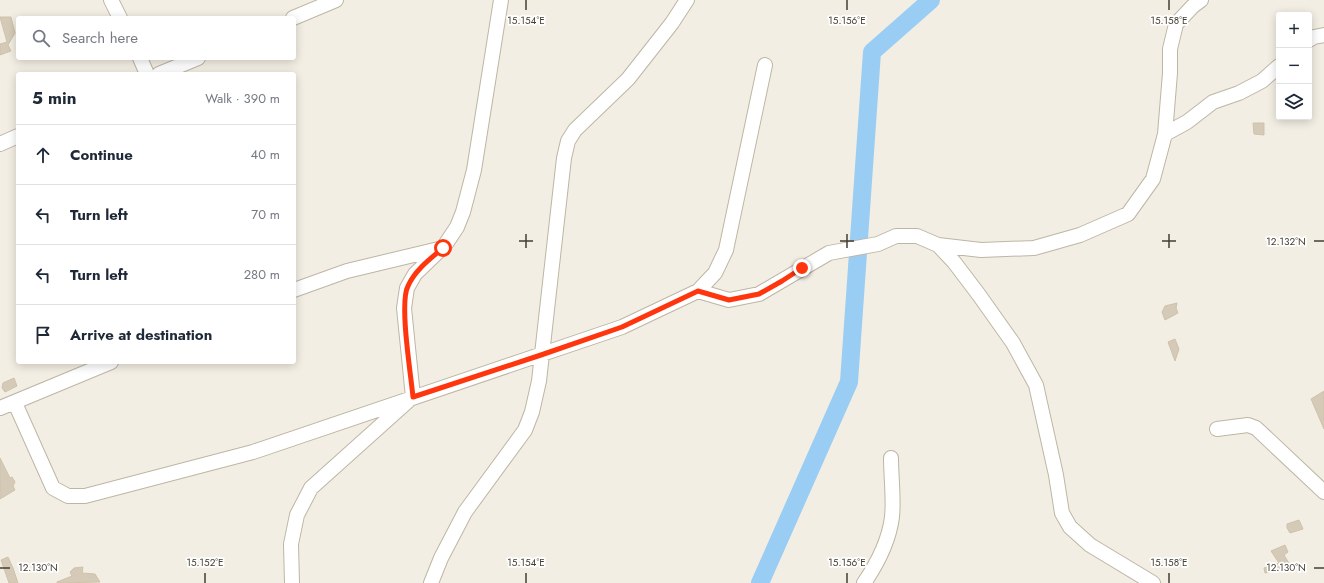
<!DOCTYPE html>
<meta charset="utf-8">
<style>
body{margin:0;font-family:Jost,sans-serif;background:#f2f2f3;color:#1f2937}
.controls{position:absolute;right:12px;top:12px;display:grid;overflow:hidden;border-radius:4px;box-shadow:0 2px 10px #0003}
.controls button{width:36px;height:36px;display:grid;place-items:center;padding:0;border:0;border-bottom:1px solid #e0e1e3;background:#fff;color:#1f2937;font:20px sans-serif}
.stop{position:absolute;width:12px;height:12px;margin:-9px;border:3px solid #ff360d;border-radius:50%;background:#fff}
.stop.end{background:#ff360d;border-color:#fff;box-shadow:0 1px 4px #0008}
.list{margin:0;padding:0;list-style:none}
h2{display:flex;justify-content:space-between;align-items:center;height:52px;margin:0;padding:0 16px;font-size:17px}
h2 small{font-size:13px;font-weight:400;color:#747a83}
.list li{display:grid;grid-template-columns:26px 1fr auto;gap:12px;align-items:center;box-sizing:border-box;height:60px;padding:0 16px;border-top:1px solid #e0e1e3}
.list b{display:block;font-size:15px;white-space:nowrap}
.list em{font-size:13px;font-style:normal;color:#747a83}
.icon{flex:none;width:22px;height:22px;fill:none;stroke:currentColor;stroke-width:2;stroke-linecap:round;stroke-linejoin:round}
.map{position:relative;flex:none;width:1324px;height:583px;overflow:hidden}
.search{position:absolute;background:#fff;box-shadow:0 2px 10px #0003;left:16px;top:16px;width:280px;height:44px;display:flex;align-items:center;gap:10px;box-sizing:border-box;padding:0 14px;border-radius:4px;color:#747a83;font-size:15px}
.panel{position:absolute;background:#fff;box-shadow:0 2px 10px #0003;left:16px;top:72px;width:280px;height:292px;border-radius:4px}
.map>svg:first-child{display:block}
</style>
<div class="map">
<svg width="1324" height="583" viewBox="0 0 1324 583">
<rect width="100%" height="100%" fill="#f3eee3"/>
<g fill="none" stroke-linecap="round" stroke-linejoin="round">
<path stroke="#9acdf4" stroke-width="18" d="M760 583 849 382 872 52 931 0"/>
</g>
<path fill="#d4cab7" stroke="#d0c2aa" d="M0 17H11L15 33 8 45 11 51 0 55V44L7 42Z
M1253 123H1264V135L1254 134Z
M1177 303 1176 308 1178 313 1165 320 1162 312 1165 306Z
M1175 339 1179 349 1175 361 1168 342Z
M14 378 17 386 5 392 2 388 3 383Z
M1324 391V429L1311 399Z
M0 458 10 478 12 477 15 482 13 486 15 490 0 499Z
M1299 520 1303 529 1290 533 1287 528V524Z
M1285 545 1288 552 1284 555 1292 568 1265 573 1264 568 1279 563 1271 551Z
M8 557 13 568 18 583H9L1 560Z
M83 567 82 573 95 574 100 582 57 583V582L72 576 70 572 74 568Z"/>
<g fill="none" stroke-linecap="round" stroke-linejoin="round">
<defs>
<path id="minor" d="M111 0 120 18
M293 18 336 0
M1309 40 1314 37 1324 35
M140 58 147 74
M159 74 198 58
M1165 134 1187 122 1213 102 1239 93 1262 81 1279 66
M0 144 18 136
M938 245 981 250 1034 248 1080 235 1128 214 1153 179 1165 134 1170 73V49L1176 24 1193 6 1201 0
M294 290 347 271 443 248 457 227 463 212 474 170 501 0
M698 291 729 300 759 294 829 253 878 244 896 236H917L938 245 954 262 979 295 1013 343 1036 385 1056 475 1062 513 1070 527 1090 545 1153 583
M413 397 404 308 407 288 415 274 442 248
M15 403 53 488 68 496H85L253 452 622 327 698 291 715 273 726 250 765 65
M0 408 111 362
M1217 429 1248 425 1256 428 1324 492
M292 583 291 544 297 515 311 488 408 401
M431 583 441 558 465 512 525 430 532 412 539 381 564 158 568 141 575 130 628 79 672 23 687 0
M864 583C877 564 889 541 892 517 894 499 891 477 891 458"/>
</defs>
<use href="#minor" stroke="#beb6a5" stroke-width="16"/>
<use href="#minor" stroke="#fff" stroke-width="14"/>
</g>
<g fill="none" stroke-linecap="round" stroke-linejoin="round">
<path stroke="#ff360d" stroke-width="5" d="M443 248C430 259 415 270 408 286 399 303 411 375 413 397L541 355 622 327 698 291 729 300 759 294 782 281 802 268"/>
</g>
<path fill="none" stroke="#443e33" stroke-width="1.5" d="M526 0V10M847 0V10M1169 0V10M526 234V248M847 234V248M1169 234V248M519 241H533M840 241H854M1162 241H1176M1314 241H1324M0 568H10M1314 568H1324M205 573V583M526 573V583M847 573V583M1169 573V583"/>
<g font-size="10" text-anchor="middle" fill="#443e33" stroke="#fff" stroke-width="3.5" stroke-linejoin="round" paint-order="stroke">
<text x="526" y="24">15.154°E</text>
<text x="847" y="24">15.156°E</text>
<text x="1169" y="24">15.158°E</text>
<text x="1286" y="245">12.132°N</text>
<text x="205" y="566">15.152°E</text>
<text x="526" y="566">15.154°E</text>
<text x="847" y="566">15.156°E</text>
<text x="1169" y="566">15.158°E</text>
<text x="38" y="571">12.130°N</text>
<text x="1286" y="571">12.130°N</text>
</g>
</svg>
<div class="controls">
<button>+</button>
<button>−</button>
<button><svg class="icon" aria-label="layers" viewBox="0 0 24 24"><path d="M12 4l9 5-9 5-9-5zM3 14l9 5 9-5"/></svg></button>
</div>
<div class="stop" style="left:443px;top:248px"></div>
<div class="stop end" style="left:802px;top:268px"></div>
<div class="search"><svg class="icon" aria-label="search" viewBox="0 0 24 24"><circle cx="10" cy="10" r="6"/><path d="M15 15l6 6"/></svg>Search here</div>
<section class="panel">
<h2>5 min<small>Walk · 390 m</small></h2>
<ul class="list">
<li><svg class="icon" aria-label="ahead" viewBox="0 0 24 24"><path d="M12 20V5M6 11l6-6 6 6"/></svg><div><b>Continue</b></div><em>40 m</em></li>
<li><svg class="icon" aria-label="left" viewBox="0 0 24 24"><path d="M17 20v-9H6M10 6l-5 5 5 5"/></svg><div><b>Turn left</b></div><em>70 m</em></li>
<li><svg class="icon" aria-label="left" viewBox="0 0 24 24"><path d="M17 20v-9H6M10 6l-5 5 5 5"/></svg><div><b>Turn left</b></div><em>280 m</em></li>
<li><svg class="icon" aria-label="arrive" viewBox="0 0 24 24"><path d="M6 21V4h12l-3 4 3 4H6"/></svg><div><b>Arrive at destination</b></div></li>
</ul>
</section>
</div>
